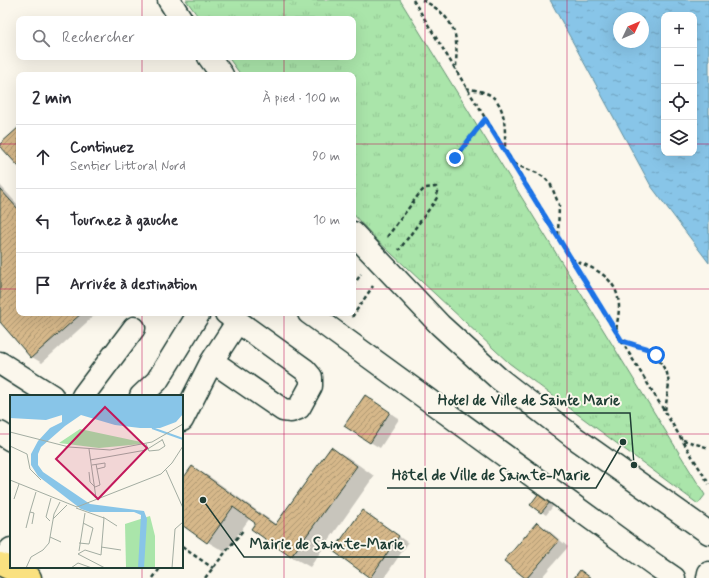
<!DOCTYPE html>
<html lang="fr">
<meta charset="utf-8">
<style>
body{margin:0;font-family:Mynerve,sans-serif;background:#f2f2f3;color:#2b2b33}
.controls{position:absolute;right:12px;top:12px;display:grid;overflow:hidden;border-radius:8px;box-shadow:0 4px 16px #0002}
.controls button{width:36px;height:36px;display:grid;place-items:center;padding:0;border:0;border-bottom:1px solid #e1e1e2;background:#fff;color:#2b2b33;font:20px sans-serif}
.compass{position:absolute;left:613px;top:12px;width:36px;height:36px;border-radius:50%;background:#fff;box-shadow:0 4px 16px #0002;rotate:46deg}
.stop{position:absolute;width:12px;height:12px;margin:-9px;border:3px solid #1a73e8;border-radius:50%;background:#fff}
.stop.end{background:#1a73e8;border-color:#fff;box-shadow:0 1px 4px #0008}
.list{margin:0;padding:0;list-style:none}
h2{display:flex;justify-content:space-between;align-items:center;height:52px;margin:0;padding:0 16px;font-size:17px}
h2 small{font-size:13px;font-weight:400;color:#7c7c81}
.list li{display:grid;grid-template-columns:26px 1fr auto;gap:12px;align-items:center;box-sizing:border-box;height:64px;padding:0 16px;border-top:1px solid #e1e1e2}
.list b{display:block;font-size:15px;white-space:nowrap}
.list p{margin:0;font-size:13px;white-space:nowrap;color:#7c7c81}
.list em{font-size:13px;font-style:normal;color:#7c7c81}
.icon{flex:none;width:22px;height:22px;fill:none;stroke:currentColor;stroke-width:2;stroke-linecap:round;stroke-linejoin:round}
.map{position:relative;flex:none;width:709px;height:578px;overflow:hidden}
.search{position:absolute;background:#fff;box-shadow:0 4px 16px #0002;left:16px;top:16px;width:340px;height:44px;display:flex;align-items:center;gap:10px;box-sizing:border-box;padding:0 14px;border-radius:8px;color:#7c7c81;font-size:15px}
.panel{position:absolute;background:#fff;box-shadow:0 4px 16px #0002;left:16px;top:72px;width:340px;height:244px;border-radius:8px}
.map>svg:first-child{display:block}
</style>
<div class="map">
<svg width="709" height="578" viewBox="0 0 709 578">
<defs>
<pattern id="grass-tufts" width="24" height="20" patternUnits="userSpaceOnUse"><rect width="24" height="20" fill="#aae5aa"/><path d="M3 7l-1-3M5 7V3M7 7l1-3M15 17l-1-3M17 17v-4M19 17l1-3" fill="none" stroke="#92c593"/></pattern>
<pattern id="water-ripples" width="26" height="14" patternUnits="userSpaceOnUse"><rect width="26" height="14" fill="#88c5e8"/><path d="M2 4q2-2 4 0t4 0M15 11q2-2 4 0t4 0" fill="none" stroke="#6fa1bd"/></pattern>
<pattern id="building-hatch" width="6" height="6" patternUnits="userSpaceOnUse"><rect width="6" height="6" fill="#d6b88a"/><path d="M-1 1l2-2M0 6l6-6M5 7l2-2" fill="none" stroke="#ad9772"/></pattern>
</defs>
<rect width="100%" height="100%" fill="#fbf7ec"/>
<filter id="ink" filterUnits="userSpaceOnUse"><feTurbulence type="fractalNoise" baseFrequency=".025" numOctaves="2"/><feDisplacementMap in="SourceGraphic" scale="8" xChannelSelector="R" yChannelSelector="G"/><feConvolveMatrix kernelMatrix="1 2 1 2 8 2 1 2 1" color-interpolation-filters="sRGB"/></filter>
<g filter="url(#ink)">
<path fill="url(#grass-tufts)" stroke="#64916f" d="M186 0H400L705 495 698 504 509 363 377 240 353 214V75H241L228 57H353V19H200Z"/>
<path fill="url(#water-ripples)" stroke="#5e8fa0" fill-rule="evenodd" d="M550 0H709V263L651 186ZM664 15H694V153H664ZM619 18H643V42H619Z"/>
<path fill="#0003" d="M0 185 19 206V313H97L42 363 32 357 0 321Z
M375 402 399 419 380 448 370 442Z
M331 448 349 458 374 476 310 567 292 557 253 528 257 523 250 518 225 552 208 542 182 524V482L192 467 210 477 277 525Z
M544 497 554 505 546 515 531 504Z
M372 517 408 543 384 578H372L334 551Z
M538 523 547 529 568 547 541 578H526Z"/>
<path fill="url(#building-hatch)" stroke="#1f3d34" d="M19 127V167L0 146V144Z
M0 189 19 210V313H82L31 358 0 322Z
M365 395 390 412 370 443 344 426Z
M331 447 357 466 291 557 251 529 255 523 233 507 207 543 182 525V480L192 466 275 525Z
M539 493 550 502 541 513 530 505Z
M362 510 399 536 370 578 333 551Z
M537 522 559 541 527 578H525L504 561Z
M580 570 591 578H574Z"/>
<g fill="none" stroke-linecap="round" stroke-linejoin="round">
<defs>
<path id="minor" d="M169 0 181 19
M209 57 222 75
M353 233 440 325 498 378 575 438 709 533
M309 313 655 565 674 578
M212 361 283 410 291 411 299 408 311 386V377L305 370 226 313
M0 363 52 396
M83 396 134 328
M141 396 157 381 199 313
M182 420 212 361 238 321
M0 433 11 440
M0 564 11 549
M708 578 709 573"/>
<path id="major" d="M0 564 30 578"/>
</defs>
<use href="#minor" stroke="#1f3d34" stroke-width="25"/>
<use href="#major" stroke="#1f3d34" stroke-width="25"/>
<path stroke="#1f3d34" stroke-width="2.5" stroke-dasharray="4 3" stroke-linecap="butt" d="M413 0 709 484
M422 0C439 8 455 22 456 42 457 51 456 61 456 70
M466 88C474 90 483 91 490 95 507 105 505 132 505 150
M455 158 485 119
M514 164 537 173 545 178 551 185 559 205 558 237
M387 237 419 194 425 188 436 187 438 196 433 204 399 250
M571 259C594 268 618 277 619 306 619 314 617 323 616 331
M353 286 361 274
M352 317 373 286
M623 341 648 349 656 355 667 373 669 384 665 411
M683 440 709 448
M182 547 213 568
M153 578 161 567
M205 578 244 529"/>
<use href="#minor" stroke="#fbf7ec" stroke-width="22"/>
<use href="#major" stroke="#fae180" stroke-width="22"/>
</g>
</g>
<g fill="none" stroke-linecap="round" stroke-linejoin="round" filter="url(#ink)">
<path stroke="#1a73e8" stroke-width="5" d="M455 158 485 119 622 341 648 349 656 355"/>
</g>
<path fill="none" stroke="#c2185b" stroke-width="1" stroke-opacity="0.55" d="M142 0V19M284 0V19M425 0V578M567 0V578M142 57V75M284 57V75M0 144H19M353 144H664M694 144H709M0 289H19M353 289H709M142 313V396M284 313V578M0 434H11M182 434H709M142 567V578"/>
<g transform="translate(10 395)">
<rect width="173" height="173" fill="#fbf7ec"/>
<path d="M70 34 131 47V49L89 53 49 48Z" fill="#aae5aa"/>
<path d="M140 121 145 141V173H116L115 129Z" fill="#aae5aa"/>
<path d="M0 0H173V19L166 27 150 33H130L105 30 71 20 55 31 31 52 28 59V70L33 77 80 109 134 116 137 124 134 173H128L131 120 124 117H80L71 114 28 81 21 70V59L28 46 40 33 52 27V20L36 25 0 23Z" fill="#88c5e8"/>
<path fill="none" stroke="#88c5e8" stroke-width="2" d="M142 33 173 44"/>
<path fill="none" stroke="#a3ada2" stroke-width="1" d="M0 37 59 52 100 55 142 47 173 29M136 49 139 56 149 55 155 51 152 44M0 51 17 59 20 74 31 85M79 54 86 103M80 65 136 55 152 45M82 70 95 68V72L87 74M156 75 173 113M79 77 80 87 85 92 90 90 86 69M0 85 67 112 151 79 162 68 173 51M4 104 9 89M66 113 94 123 91 160 75 155 68 159 95 173M93 122 107 131M43 124 57 110M40 126 36 122 41 103M22 129 24 118 20 117 26 97M16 133 20 117M40 142 51 147M69 148 79 149 83 133 73 128M91 152 111 155M69 156 75 118M16 173 21 162 33 155 39 148 44 119 50 107M61 173 68 168 82 173M162 173 165 134 173 127"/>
<path fill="#c2185b" fill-opacity="0.15" stroke="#c2185b" stroke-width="2" d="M95 12 137 53 88 104 46 64Z"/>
<rect width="173" height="173" fill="none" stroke="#1f3d34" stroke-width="2"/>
</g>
<path fill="none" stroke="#1f3d34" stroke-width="1.5" d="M634 465L630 413H428M623 442L596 488H387M203 500L244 557H410"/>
<g fill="#1f3d34" stroke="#fbf7ec" stroke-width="1.5">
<circle cx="634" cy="465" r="4"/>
<circle cx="623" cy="442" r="4"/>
<circle cx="203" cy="500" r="4"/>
</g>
<g font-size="15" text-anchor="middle" font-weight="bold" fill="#1f3d34" stroke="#fbf7ec" stroke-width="4" stroke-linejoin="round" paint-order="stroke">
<text x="529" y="405">Hotel de Ville de Sainte Marie</text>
<text x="491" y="480">Hôtel de Ville de Sainte-Marie</text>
<text x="327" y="549">Mairie de Sainte-Marie</text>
</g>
</svg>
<div class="controls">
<button>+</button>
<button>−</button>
<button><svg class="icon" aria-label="locate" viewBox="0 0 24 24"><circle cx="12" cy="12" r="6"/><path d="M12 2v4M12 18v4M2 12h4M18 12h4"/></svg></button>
<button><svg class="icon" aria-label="layers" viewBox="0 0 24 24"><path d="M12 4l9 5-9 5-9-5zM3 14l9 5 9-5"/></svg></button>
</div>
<svg class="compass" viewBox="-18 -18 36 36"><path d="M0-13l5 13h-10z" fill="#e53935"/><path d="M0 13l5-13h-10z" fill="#7c7c81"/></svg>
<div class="stop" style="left:656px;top:355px"></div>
<div class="stop end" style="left:455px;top:158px"></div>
<div class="search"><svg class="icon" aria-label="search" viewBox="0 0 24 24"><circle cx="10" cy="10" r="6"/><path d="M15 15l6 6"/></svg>Rechercher</div>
<section class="panel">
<h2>2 min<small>À pied · 100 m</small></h2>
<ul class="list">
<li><svg class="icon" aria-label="ahead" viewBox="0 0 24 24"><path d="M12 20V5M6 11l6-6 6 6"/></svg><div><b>Continuez</b><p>Sentier Littoral Nord</p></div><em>90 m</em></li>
<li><svg class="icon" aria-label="left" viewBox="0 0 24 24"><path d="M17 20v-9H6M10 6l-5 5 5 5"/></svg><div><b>Tournez à gauche</b></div><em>10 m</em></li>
<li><svg class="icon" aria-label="arrive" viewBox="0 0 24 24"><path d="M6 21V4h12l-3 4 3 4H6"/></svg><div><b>Arrivée à destination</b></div></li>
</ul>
</section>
</div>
